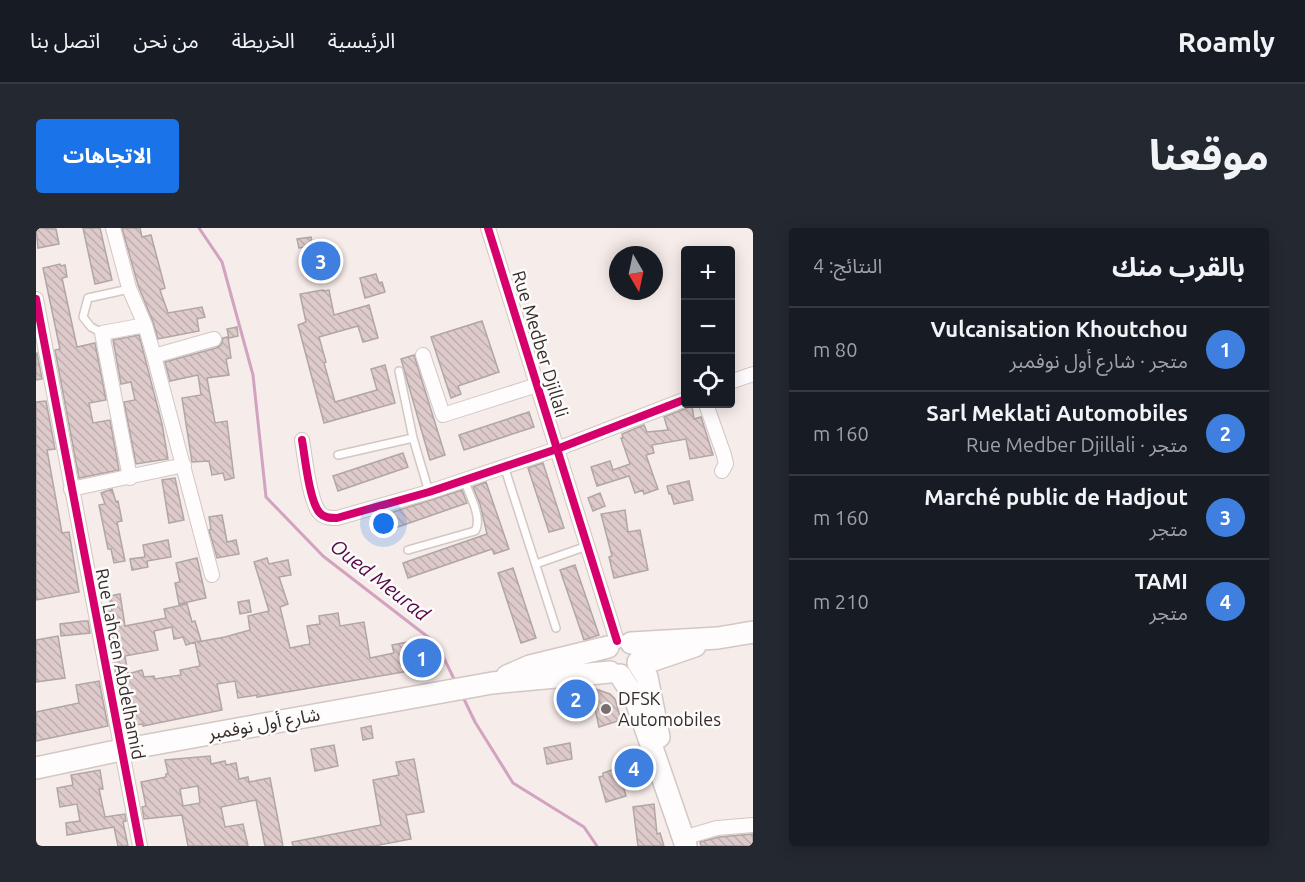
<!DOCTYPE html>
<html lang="ar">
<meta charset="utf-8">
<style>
body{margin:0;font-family:Ubuntu,"Noto Sans Arabic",sans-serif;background:#242831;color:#f1f3f6;direction:rtl}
.controls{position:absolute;right:18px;top:18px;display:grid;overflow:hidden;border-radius:6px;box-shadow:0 3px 15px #0003}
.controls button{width:54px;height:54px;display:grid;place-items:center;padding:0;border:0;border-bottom:2px solid #363941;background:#171b24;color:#f1f3f6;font:30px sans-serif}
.compass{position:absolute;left:573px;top:18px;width:54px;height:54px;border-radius:50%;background:#171b24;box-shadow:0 3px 15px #0003;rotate:171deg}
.you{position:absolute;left:348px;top:296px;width:21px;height:21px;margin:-15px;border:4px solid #fff;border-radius:50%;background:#1a73e8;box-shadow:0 0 0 9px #1a73e833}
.badge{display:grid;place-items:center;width:39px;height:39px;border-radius:50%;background:#1a73e8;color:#fff;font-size:20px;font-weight:700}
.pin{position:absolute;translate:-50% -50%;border:3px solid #fff;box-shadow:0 2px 6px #0006}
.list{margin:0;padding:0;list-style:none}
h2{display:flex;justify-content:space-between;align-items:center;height:78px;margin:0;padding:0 24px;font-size:26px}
h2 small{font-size:20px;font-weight:400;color:#9ea1a6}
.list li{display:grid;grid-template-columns:39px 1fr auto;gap:18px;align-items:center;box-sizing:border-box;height:84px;padding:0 24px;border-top:2px solid #363941}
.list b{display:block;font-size:22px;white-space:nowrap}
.list p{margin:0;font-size:20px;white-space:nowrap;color:#9ea1a6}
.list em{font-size:20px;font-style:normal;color:#9ea1a6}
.icon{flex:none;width:33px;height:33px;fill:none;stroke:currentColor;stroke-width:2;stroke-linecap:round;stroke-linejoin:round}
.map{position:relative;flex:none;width:717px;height:618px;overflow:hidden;direction:ltr;border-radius:6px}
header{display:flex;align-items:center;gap:36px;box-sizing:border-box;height:84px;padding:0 30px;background:#171b24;border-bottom:2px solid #363941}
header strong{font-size:28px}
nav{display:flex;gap:33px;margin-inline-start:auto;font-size:21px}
.intro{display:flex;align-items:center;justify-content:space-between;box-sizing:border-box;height:144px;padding:0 36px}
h1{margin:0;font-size:42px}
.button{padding:15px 27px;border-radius:6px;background:#1a73e8;color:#fff;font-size:21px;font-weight:700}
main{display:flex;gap:36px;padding:0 36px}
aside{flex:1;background:#171b24;border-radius:6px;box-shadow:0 3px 15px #0003}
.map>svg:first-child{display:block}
</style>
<header>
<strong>Roamly</strong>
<nav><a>الرئيسية</a><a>الخريطة</a><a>من نحن</a><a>اتصل بنا</a></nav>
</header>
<div class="intro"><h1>موقعنا</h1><a class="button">الاتجاهات</a></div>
<main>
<aside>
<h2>بالقرب منك<small>النتائج: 4</small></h2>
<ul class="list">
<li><span class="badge" style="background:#3f7fe0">1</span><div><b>Vulcanisation Khoutchou</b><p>متجر · شارع أول نوفمبر</p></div><em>80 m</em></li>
<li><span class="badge" style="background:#3f7fe0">2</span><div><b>Sarl Meklati Automobiles</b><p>متجر · Rue Medber Djillali</p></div><em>160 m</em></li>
<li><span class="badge" style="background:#3f7fe0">3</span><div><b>Marché public de Hadjout</b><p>متجر</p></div><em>160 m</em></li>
<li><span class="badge" style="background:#3f7fe0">4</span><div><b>TAMI</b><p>متجر</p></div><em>210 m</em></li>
</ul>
</aside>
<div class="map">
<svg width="717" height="618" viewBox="0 0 717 618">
<defs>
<pattern id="building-back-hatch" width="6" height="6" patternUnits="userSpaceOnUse" patternTransform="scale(1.5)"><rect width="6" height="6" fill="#decacb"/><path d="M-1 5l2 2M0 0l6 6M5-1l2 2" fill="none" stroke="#bfaeae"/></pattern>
</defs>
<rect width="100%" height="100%" fill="#f6ece9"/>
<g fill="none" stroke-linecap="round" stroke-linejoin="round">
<path stroke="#d2a3c0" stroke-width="3" d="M163 0 186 34 217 147 230 269 287 328 401 416 420 455
M427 469 439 494 477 555 548 599 561 618"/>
</g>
<path fill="url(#building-back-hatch)" stroke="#b0a6a5" stroke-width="1.5" fill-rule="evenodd" d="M0 0 20 1 23 16 2 20Z
M47 0H64L76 52 59 56Z
M86 0H104L106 9 115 7 129 60 124 62 132 85 166 79 169 89 161 91 163 103 122 111 117 94 102 57Z
M275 9 277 18 263 20 261 11Z
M24 36 25 38 29 37 31 49 26 50 41 119 59 115 70 172 53 175 57 195 74 192 83 242 43 250 19 122 24 121 7 40Z
M340 46 343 55 346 54 349 64 329 70 324 50Z
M287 62V63L293 62 298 87 333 77 342 110 327 114 322 98 283 109 290 134 288 135 299 174 341 162 335 141 349 137 359 175 288 195 262 97 270 94 264 66Z
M446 93 463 144 422 158 425 166 415 170 395 109Z
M201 99 202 108 193 110 191 101Z
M103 107 126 196 132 231 100 236 88 174 99 172 95 154 85 156 77 112Z
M192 109 195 130 190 131 193 147 171 150 179 195 191 193 198 250 189 252 187 245 176 247 173 233 156 234 146 170 165 167 162 147 134 153 129 134 180 120 185 117 187 110Z
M1 125 6 151 0 152V126Z
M378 127 409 227 394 232 365 131Z
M10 173 19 221 11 222 26 305 33 304 43 364 0 372V174Z
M656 178 658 191 665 189 677 227 654 231 650 211 616 217 618 225 610 227 622 261 608 266 607 262 599 265 593 248 561 258 555 239 574 233 577 242 594 236 585 210H587L586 206 608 197 611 204 632 202 628 189Z
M493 184 498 199 428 222 423 207Z
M367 225 372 239 302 263 297 248Z
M507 235 528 300 513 304 492 240Z
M139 250 148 292 133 295 126 252Z
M653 253 657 272 638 276 635 266H633L631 258Z
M450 254 473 321 458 326 456 321 372 350 367 335 451 306 444 276 437 259Z
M76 261 80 274 82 273 86 293 81 294 89 333 78 335 75 321H72L63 277 69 276 65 265Z
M426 262 431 275 356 301 351 286Z
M564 265 569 278 557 283 552 270Z
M589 282 592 304 604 302 612 342 578 350 573 329 576 328 565 286Z
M186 287 191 314 200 312 203 326 181 330 173 302 175 301 173 289Z
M132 312 135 329 111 333 112 339 96 342 94 331 109 329 107 317Z
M161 330 170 370 143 376 139 355 144 354 140 335Z
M231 330 233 336 252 332 255 347 243 349 252 376 244 379 254 420 274 416 271 398 284 396 283 388 302 385 304 398 328 394 334 430 358 425 356 417 372 414 373 421 394 417 397 439 221 469V467L202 470 199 453 181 456 186 482 107 498V496L90 498 69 384 76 383 73 368 84 366 89 398 130 390 128 381 151 376 156 394 159 393 165 413 161 414 189 409 214 402 212 388 233 383 218 334ZM136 399 138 411 147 409 150 417 159 414 164 438 144 442 145 447 119 451 118 448 108 449 106 442 92 446 89 428 122 422 118 403Z
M539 337 563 407 548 412 524 342Z
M477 340 500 410 485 415 462 345Z
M213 372 215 384 204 386 202 374Z
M48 393H52L54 405 25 408 24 396Z
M22 408 29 450 0 454V412Z
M63 453 72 498 0 513V484L43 475 40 457Z
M554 459 574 466 579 471 585 492 563 499 559 481 527 486 523 462Z
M335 498 337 510 327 512 325 500Z
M534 515 536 531 511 536 508 520Z
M298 517 302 538 279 543 275 521Z
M174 528 175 536 189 533 190 537 200 535 203 551 212 549 213 554 234 550 247 618H229L220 572 185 579 189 599 207 596 212 618H152L146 587 108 591 106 579 110 578 105 554 130 549V546L132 545 129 532ZM162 558 164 575 147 578 144 561Z
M378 531 388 584 370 587 375 611 338 618H257L256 614 345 597 337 552 363 547 360 534Z
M604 532 608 543 585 551 590 568 570 574 563 549 567 548V545Z
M64 542 67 561H63L69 589 89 586 90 593 87 594 92 618H82L78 599 31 607 30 595 44 593 41 576 24 579 21 560 37 557 35 547Z
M618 576 621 606 624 605 628 618H602L597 579Z
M717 606V618H665L664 614 683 609Z"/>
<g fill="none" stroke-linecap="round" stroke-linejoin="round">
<defs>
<path id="lane" d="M66 105 55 99 47 89 52 70 93 61
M363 143 377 210
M302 227 377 210 393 264
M468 238 520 400
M372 322 439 303C447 290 433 266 428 252
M500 336 551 318"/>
<path id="street" d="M77 0 93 60 109 97 118 128 176 347
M452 0 581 413
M0 71 104 618
M387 127 407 187 501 157
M118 128 178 111
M694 154 717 146
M670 176 688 227 690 236 686 243
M266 212C269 229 273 271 283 284 288 290 294 290 301 290L393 264 521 221 650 171
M94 250 66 105 109 97
M35 261 148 237
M647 610 681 600 717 597"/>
<path id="primary" d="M595 415 682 410 717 404
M602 434 615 433 659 418
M602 435 611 449 623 509
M584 447 599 470 650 618
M471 448 494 438 572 419
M0 540 85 522 456 455 574 444"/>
</defs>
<use href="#lane" stroke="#d2c7c3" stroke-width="10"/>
<use href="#street" stroke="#d2c7c3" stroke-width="16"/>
<use href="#primary" stroke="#d2c7c3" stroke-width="24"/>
<use href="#lane" stroke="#fefcfc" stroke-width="7"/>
<use href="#street" stroke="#fefcfc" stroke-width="14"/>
<use href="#primary" stroke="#fefcfc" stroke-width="21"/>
<defs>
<path id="cycleway" d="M452 0 581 413
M0 71 104 618
M266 212C269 229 273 271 283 284 288 290 294 290 301 290L393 264 521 221 650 171"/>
</defs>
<use href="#cycleway" stroke="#fbfbfb" stroke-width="11"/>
<use href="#cycleway" stroke="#d6006c" stroke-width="8"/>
</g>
<circle fill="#7a6f6c" stroke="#fbfbfb" stroke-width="2" cx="570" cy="481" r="6"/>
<g text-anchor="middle" stroke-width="5" stroke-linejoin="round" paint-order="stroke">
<g font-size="18" fill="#382c28" stroke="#fbfbfb">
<text transform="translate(504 116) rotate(73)" y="6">Rue Medber Djillali</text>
<text transform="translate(84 436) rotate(79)" y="6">Rue Lahcen Abdelhamid</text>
<text transform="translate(228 496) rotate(-10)" y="6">شارع أول نوفمبر</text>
</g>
<g font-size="18" fill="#382c28" stroke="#fbfbfb" text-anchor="start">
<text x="582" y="477">DFSK<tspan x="582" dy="21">Automobiles</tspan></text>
</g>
<g font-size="20" font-style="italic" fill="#540643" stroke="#fbfbfb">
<text transform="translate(344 352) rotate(38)" y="7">Oued Meurad</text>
</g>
</g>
</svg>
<div class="controls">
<button>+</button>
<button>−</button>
<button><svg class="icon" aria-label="locate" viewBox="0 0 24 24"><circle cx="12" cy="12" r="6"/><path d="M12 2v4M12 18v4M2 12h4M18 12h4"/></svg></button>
</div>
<svg class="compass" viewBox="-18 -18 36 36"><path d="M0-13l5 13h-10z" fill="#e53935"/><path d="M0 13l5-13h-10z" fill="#9ea1a6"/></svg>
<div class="you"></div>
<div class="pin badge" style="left:386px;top:430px;background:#3f7fe0">1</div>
<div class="pin badge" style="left:540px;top:471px;background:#3f7fe0">2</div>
<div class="pin badge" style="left:285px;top:33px;background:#3f7fe0">3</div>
<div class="pin badge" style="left:598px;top:540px;background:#3f7fe0">4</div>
</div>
</main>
